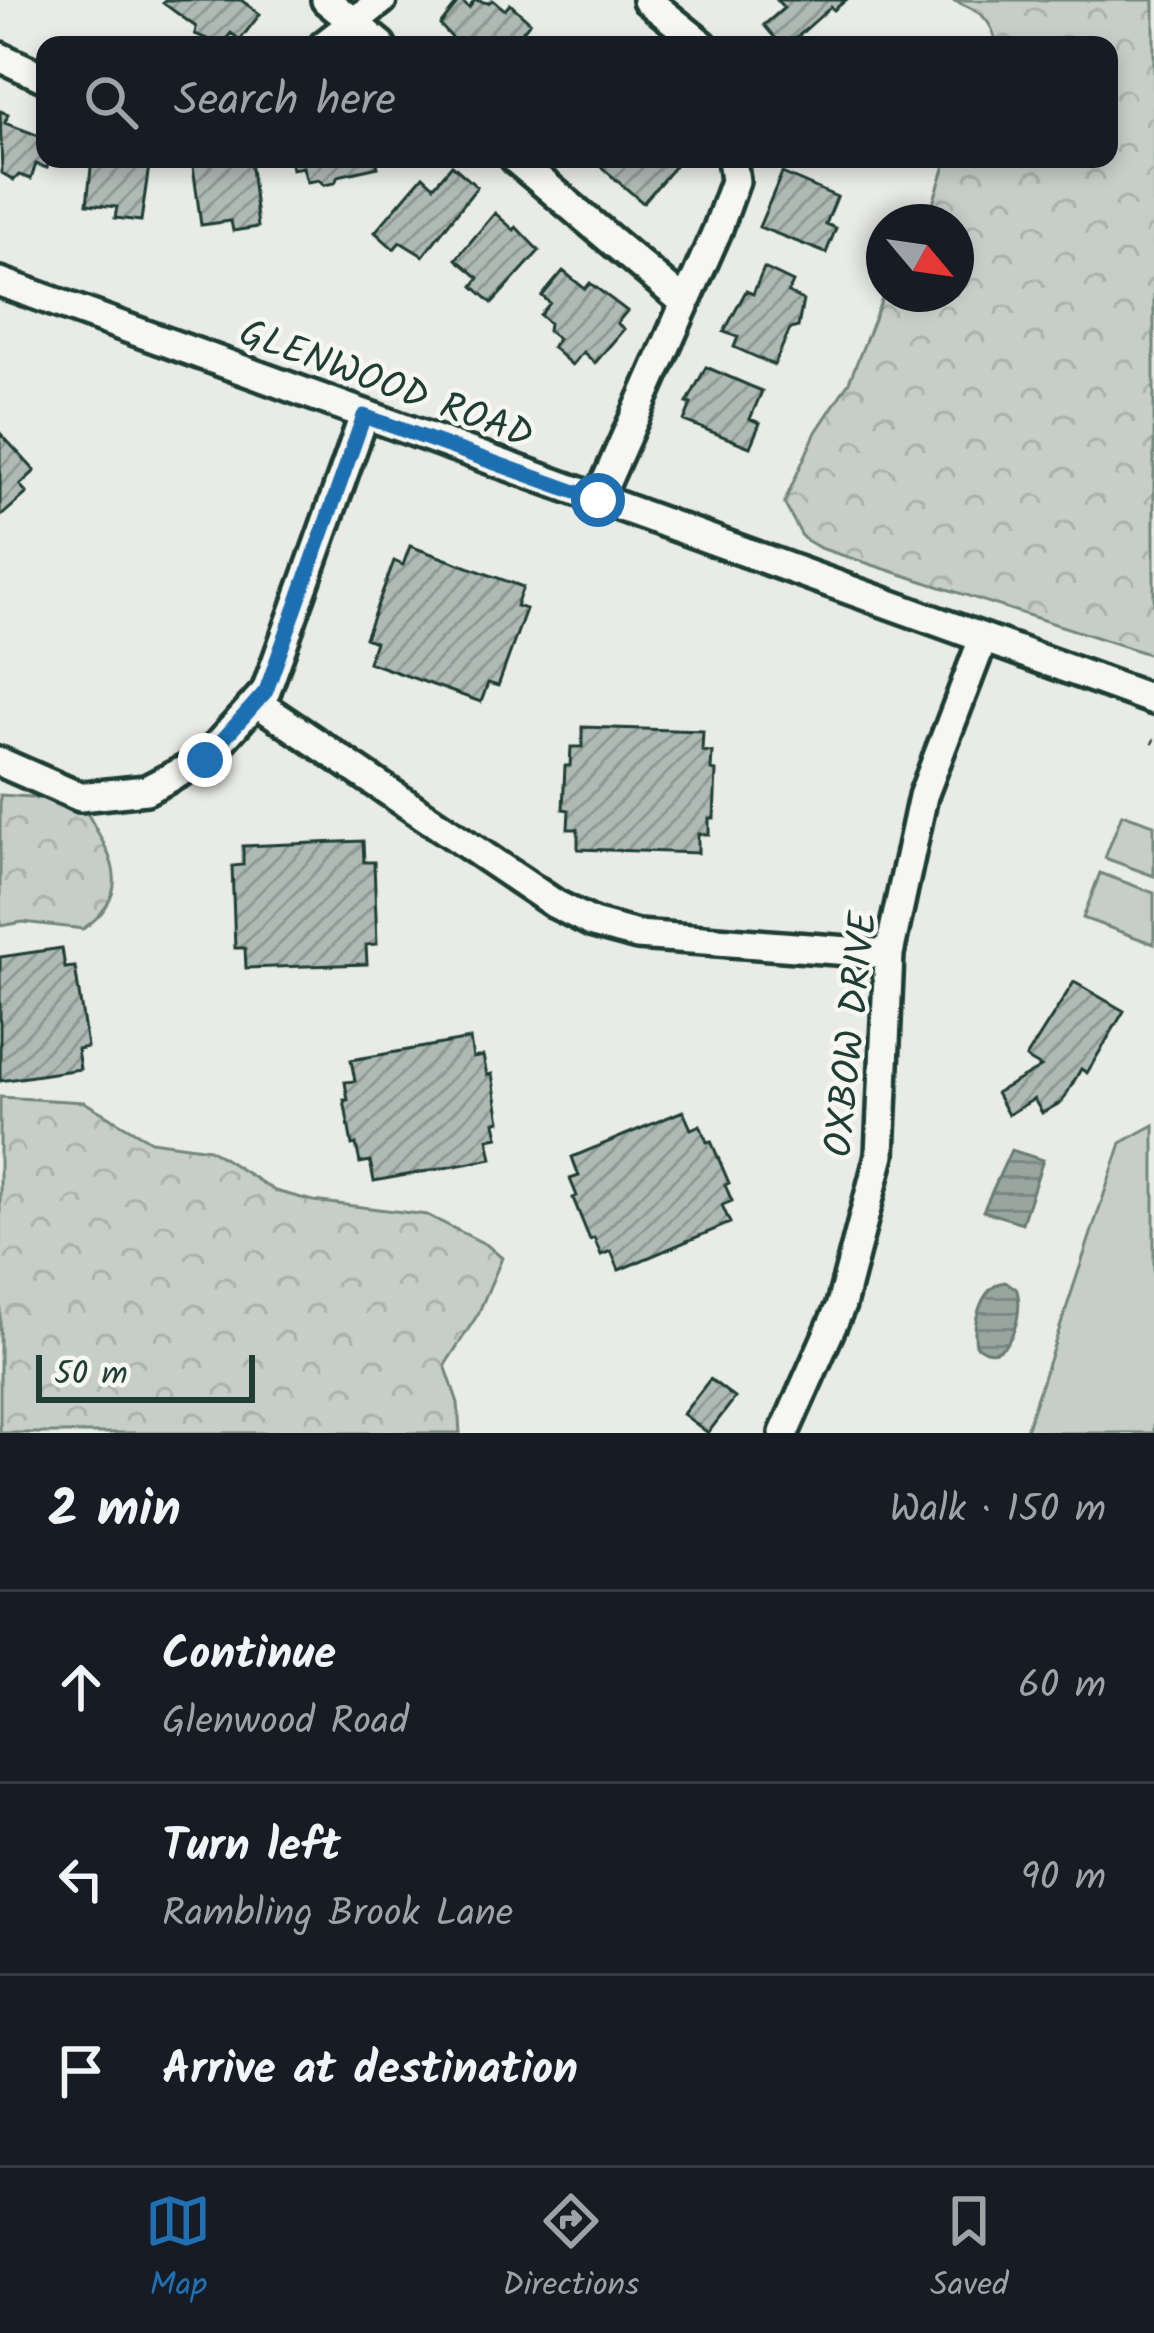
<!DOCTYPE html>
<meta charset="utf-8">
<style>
body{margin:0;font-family:Kalam,sans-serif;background:#242831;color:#f1f3f6}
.compass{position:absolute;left:866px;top:204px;width:108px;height:108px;border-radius:50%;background:#171b24;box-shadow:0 6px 18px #0003;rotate:119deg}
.scale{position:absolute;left:36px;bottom:30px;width:219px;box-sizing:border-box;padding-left:12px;border:6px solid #1f3d34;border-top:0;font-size:33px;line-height:42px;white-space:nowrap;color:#1f3d34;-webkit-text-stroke:9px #f6f6f2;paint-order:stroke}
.stop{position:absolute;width:36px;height:36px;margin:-27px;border:9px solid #1f6fb2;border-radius:50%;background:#fff}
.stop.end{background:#1f6fb2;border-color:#fff;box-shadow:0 3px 12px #0008}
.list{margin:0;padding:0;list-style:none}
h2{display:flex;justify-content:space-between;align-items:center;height:156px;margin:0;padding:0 48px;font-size:51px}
h2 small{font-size:39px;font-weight:400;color:#9ea1a6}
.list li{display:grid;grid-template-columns:78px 1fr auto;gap:36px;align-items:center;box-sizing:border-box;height:192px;padding:0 48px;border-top:3px solid #363941}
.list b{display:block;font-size:45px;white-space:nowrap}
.list p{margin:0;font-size:39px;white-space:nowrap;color:#9ea1a6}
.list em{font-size:39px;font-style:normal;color:#9ea1a6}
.icon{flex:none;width:66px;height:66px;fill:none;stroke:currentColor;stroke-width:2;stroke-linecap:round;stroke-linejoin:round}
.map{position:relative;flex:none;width:1154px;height:1433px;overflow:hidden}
.search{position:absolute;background:#171b24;box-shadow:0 6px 18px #0003;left:36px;right:36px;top:36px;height:132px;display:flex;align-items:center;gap:30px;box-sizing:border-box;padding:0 42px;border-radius:24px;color:#9ea1a6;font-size:45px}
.sheet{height:732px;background:#171b24}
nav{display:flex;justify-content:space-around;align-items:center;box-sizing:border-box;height:168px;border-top:3px solid #363941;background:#171b24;font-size:33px;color:#9ea1a6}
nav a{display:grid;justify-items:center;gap:6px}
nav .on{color:#1f6fb2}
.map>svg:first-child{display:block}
</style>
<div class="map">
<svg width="1154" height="1433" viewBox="0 0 1154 1433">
<defs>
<pattern id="forest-crowns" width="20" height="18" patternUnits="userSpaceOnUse" patternTransform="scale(3)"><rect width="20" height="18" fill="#c7cec9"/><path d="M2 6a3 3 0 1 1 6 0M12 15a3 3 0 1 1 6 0" fill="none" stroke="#aab2ad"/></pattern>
<pattern id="water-rules" width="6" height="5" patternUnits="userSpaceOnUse" patternTransform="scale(3)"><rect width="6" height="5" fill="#99a6a0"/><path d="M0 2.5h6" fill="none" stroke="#7c8883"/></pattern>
<pattern id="building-hatch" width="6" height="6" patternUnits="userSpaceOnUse" patternTransform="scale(3)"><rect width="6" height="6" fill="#b0bab5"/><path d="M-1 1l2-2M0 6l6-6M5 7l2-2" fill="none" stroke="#8f9894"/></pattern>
</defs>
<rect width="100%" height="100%" fill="#e9ebe7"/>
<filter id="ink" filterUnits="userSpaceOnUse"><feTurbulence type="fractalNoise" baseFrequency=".00833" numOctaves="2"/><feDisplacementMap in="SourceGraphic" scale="24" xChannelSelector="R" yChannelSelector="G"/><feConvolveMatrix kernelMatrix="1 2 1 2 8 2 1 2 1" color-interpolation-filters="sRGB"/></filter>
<g filter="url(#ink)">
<path fill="url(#forest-crowns)" stroke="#73867e" stroke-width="3" d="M952 0H1154V656L820 548 803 538 784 503 816 432 849 382 884 294H956V222H927L947 159H1109V45H996C993 18 977 9 952 0Z
M0 795 48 798 85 809C110 855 137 891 83 929L23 922 0 926Z
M0 1097 84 1102 151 1141 209 1149 275 1191 313 1201 427 1215 487 1245 502 1258 478 1314 445 1365 458 1403 460 1433H0Z"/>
<path fill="#c7cec9" stroke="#73867e" stroke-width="3" d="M1122 814 1154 825V876L1105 858Z
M1100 873 1154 893V944L1083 918Z
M1154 1125V1433H1025L1121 1143Z"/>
<path fill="url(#water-rules)" stroke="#687c75" stroke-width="3" d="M1011 1150 1043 1160 1022 1223 983 1211Z
M1005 1282 1016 1288C1026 1311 1008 1372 976 1345 972 1323 981 1286 1005 1282Z"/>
<path fill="url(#building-hatch)" stroke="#1f3d34" stroke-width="3" d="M165 0H241L260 14 240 40 231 33 221 45 195 34 196 27 163 3Z
M460 0 469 8 475 0 488 3 493 0 505 10 510 4 530 22 522 32 534 43 459 45 440 25Z
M777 0H846L834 10 831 7 788 45H781L764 25 784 8Z
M0 111 8 114 5 123 45 138V159H50L47 168 36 164 31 179 19 175 14 180 2 173Z
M92 159H150L141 221 115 218 117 207 87 204Z
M217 159H250L258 227 233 231 231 221 201 225 193 166Z
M290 159H376L378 167 338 176 335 183 324 185 319 180 307 182 303 167 292 169Z
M604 159H681L643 203 599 165Z
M452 165 477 187 423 256 400 242 394 249 375 232 423 176 434 186Z
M782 173 837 197 826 224 836 228 826 253 759 227Z
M495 213 514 230 516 227 539 251 492 303 473 286 479 278 456 259Z
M764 268 793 282 788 293 803 300 798 327 790 329 774 365 734 347 738 337 724 332 746 291 753 294Z
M563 271 585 289 590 283 627 311 617 323 624 329 595 363 583 352 572 365 552 347 558 339 548 331 549 323 540 315 550 303 542 296Z
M706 367 762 391 750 419 760 423 750 447 684 421 691 404 687 403Z
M0 433 35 471 20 485 27 493 0 517Z
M410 546 523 587 516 606 526 609 498 686 488 683 481 702 368 662 375 642 365 638 394 561 403 565Z
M582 727 703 731 702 751 712 752 711 770 716 771 714 818H709V834H698V853L578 849V829H568L569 810 563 809 565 766H570L571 747H582Z
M363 841 364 862H374L377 944 366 945 367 964 246 968 245 948H235L232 866 243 865V846Z
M62 948 65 968 75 967 84 1026 87 1047 77 1049 80 1069 0 1081V957Z
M1074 982 1124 1011 1087 1073 1081 1069 1062 1102 1042 1113 1034 1099 1008 1115 996 1093 1041 1067 1026 1058Z
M470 1039 473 1058 483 1056 487 1075 492 1074 500 1121 495 1122 498 1137 488 1139 492 1159 374 1181 370 1161 360 1163 356 1144 352 1145 344 1100H348L345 1082 355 1081 351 1060Z
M683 1111 691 1129 700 1125 707 1142 711 1141 729 1183 725 1185 732 1201 722 1205 730 1223 619 1270 611 1251 601 1255 594 1238 590 1240 573 1198 577 1196 570 1179 579 1176 572 1157Z
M710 1379 735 1398 708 1433 683 1414Z"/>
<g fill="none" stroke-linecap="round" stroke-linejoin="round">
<defs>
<path id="street" d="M326 0 381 45
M647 0 703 45
M324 45 382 0
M0 57 45 78
M515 159 685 303
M0 282 1154 700
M598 500 717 231 735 181 732 159
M256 702 555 904 593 923 637 935 889 954
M0 762 80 797 146 790 204 760 266 691 364 416
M784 1433 841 1305 880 1155 889 954 923 796 983 639"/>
</defs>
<use href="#street" stroke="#1f3d34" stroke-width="36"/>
<path stroke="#1f3d34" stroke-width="6" stroke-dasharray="9 9" stroke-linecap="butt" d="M1152 741 1154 742"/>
<use href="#street" stroke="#f6f6f2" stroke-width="27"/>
</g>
</g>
<g fill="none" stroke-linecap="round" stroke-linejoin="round" filter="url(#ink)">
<path stroke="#1f6fb2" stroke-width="15" d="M205 760 266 691 364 416 598 500"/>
</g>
<g text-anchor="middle" stroke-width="9" stroke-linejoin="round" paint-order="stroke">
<g font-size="39" fill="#1f3d34" stroke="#f6f6f2">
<text transform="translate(387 382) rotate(20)" y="14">GLENWOOD ROAD</text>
<text transform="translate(849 1034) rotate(-84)" y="14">OXBOW DRIVE</text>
</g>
</g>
</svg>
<svg class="compass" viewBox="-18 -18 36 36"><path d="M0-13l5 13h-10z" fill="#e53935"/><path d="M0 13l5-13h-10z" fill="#9ea1a6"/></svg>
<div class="scale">50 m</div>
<div class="stop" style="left:598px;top:500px"></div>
<div class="stop end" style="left:205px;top:760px"></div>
<div class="search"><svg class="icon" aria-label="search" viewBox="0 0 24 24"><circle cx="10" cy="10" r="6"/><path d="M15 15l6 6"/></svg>Search here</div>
</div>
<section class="sheet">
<h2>2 min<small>Walk · 150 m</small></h2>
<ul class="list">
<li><svg class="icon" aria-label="ahead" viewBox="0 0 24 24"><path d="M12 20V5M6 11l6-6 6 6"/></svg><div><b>Continue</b><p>Glenwood Road</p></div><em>60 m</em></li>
<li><svg class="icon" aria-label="left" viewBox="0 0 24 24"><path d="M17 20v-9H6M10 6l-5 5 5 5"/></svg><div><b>Turn left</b><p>Rambling Brook Lane</p></div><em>90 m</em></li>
<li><svg class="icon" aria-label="arrive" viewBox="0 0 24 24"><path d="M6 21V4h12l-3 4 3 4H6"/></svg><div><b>Arrive at destination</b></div></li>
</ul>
</section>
<nav>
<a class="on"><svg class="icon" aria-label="map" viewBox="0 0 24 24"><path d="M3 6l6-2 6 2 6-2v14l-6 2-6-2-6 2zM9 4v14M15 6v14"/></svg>Map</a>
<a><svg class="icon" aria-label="directions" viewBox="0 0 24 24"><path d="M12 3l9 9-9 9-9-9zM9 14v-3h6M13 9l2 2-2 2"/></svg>Directions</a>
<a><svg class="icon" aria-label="saved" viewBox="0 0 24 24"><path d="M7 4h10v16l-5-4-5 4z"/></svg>Saved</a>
</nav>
